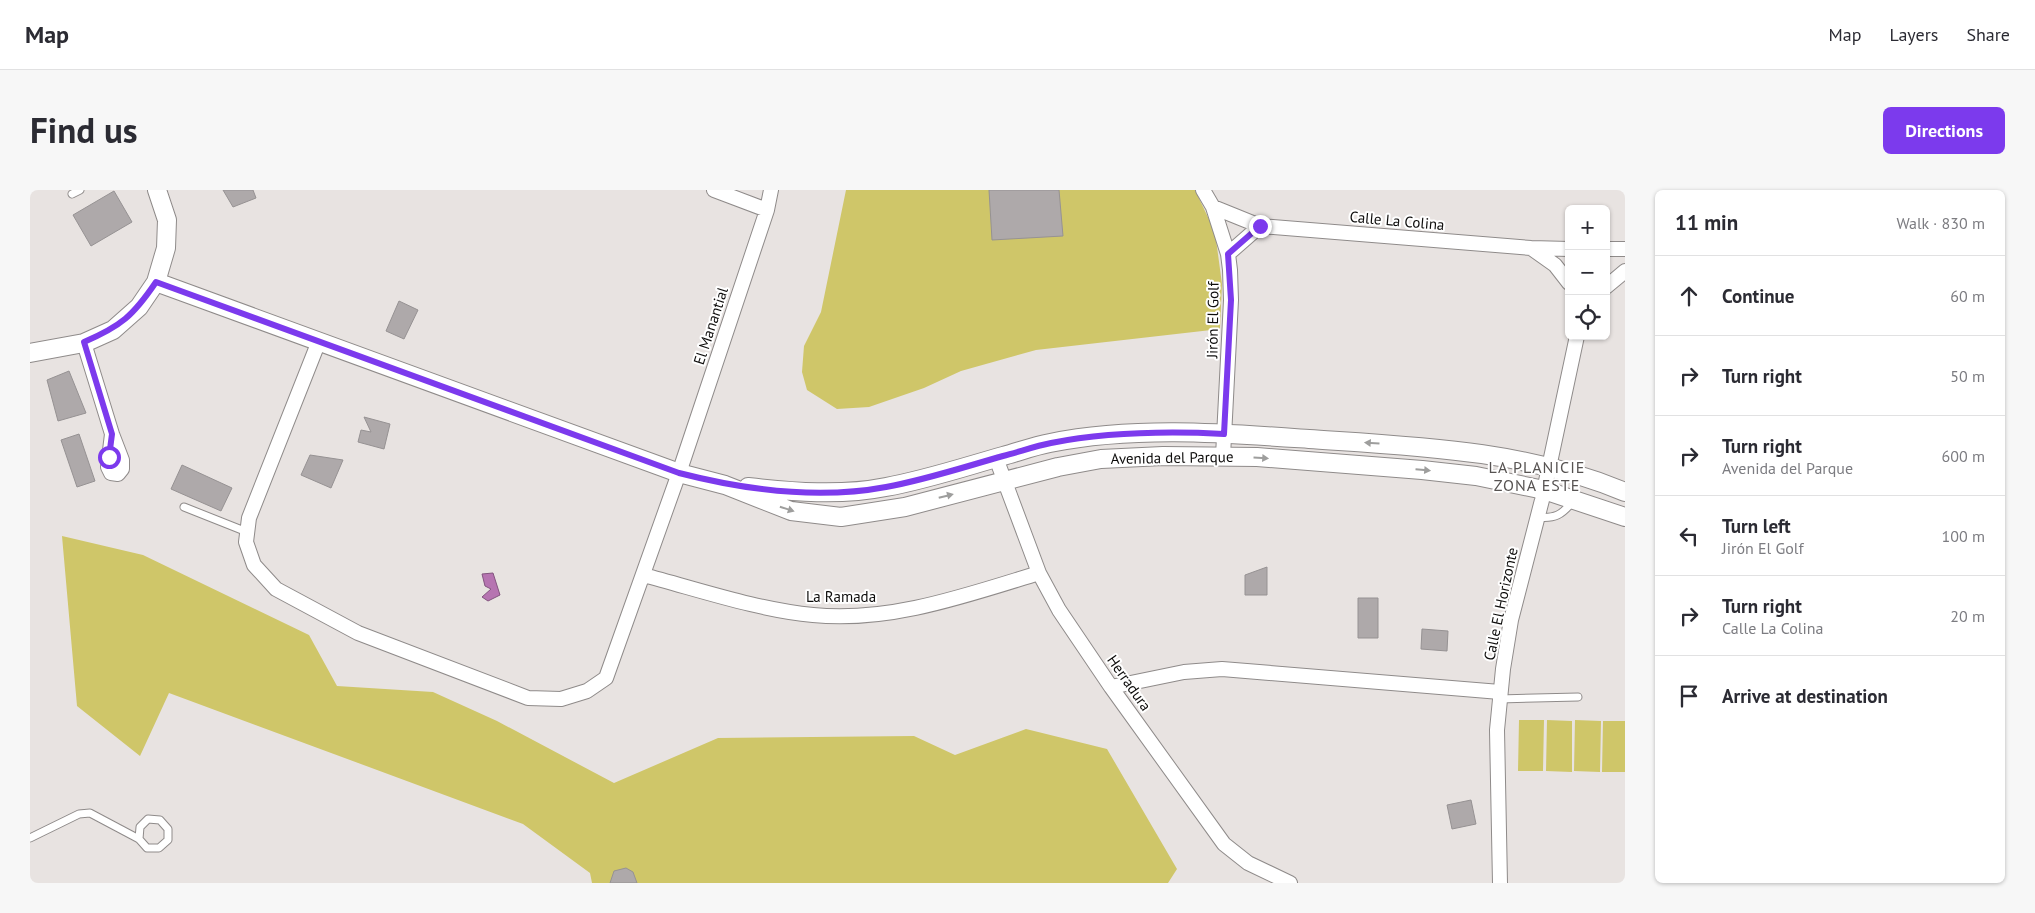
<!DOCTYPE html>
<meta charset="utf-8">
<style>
body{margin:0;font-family:"PT Sans",sans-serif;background:#f7f7f7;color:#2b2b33}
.controls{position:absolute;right:15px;top:15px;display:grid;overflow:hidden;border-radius:8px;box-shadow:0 1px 4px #0004}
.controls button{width:45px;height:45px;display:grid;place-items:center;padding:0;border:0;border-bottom:1px solid #e1e1e2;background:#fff;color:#2b2b33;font:25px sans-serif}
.stop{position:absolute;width:15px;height:15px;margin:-11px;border:4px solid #7c3aed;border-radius:50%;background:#fff}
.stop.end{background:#7c3aed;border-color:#fff;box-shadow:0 1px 5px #0008}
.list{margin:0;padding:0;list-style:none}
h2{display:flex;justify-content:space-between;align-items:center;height:65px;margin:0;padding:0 20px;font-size:21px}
h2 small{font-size:16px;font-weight:400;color:#7c7c81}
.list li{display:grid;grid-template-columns:32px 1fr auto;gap:15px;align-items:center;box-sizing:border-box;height:80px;padding:0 20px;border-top:1px solid #e1e1e2}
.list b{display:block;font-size:19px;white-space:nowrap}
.list p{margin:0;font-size:16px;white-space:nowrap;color:#7c7c81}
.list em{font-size:16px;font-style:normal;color:#7c7c81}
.icon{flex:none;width:28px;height:28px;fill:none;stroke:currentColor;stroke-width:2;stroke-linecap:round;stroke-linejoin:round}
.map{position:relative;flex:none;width:1595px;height:693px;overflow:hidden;border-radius:8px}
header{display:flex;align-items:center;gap:30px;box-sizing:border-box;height:70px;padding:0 25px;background:#fff;border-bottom:1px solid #e1e1e2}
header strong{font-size:24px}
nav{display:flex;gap:28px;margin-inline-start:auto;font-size:18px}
.intro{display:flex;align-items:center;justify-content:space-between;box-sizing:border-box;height:120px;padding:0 30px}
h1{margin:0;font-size:35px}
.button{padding:12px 22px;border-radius:8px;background:#7c3aed;color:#fff;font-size:18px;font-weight:700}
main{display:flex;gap:30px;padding:0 30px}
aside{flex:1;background:#fff;border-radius:8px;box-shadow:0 1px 4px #0004}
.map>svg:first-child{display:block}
</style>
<header>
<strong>Map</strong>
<nav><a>Map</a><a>Layers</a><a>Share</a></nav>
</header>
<div class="intro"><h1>Find us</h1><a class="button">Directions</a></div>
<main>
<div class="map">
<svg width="1595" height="693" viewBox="0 0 1595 693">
<rect width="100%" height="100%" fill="#e8e3e1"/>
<path fill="#cfc669" d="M816 0H1165L1185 42 1192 94 1190 139 1006 160 931 181 894 198 839 217 807 219 777 200 772 182 774 156 791 122Z
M32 346 113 365 279 445 307 496 403 502 467 531 584 593 688 548 884 546 925 565 996 539 1077 559 1147 679 1138 693H562L560 683 493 634 139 503 110 566 47 516Z
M1489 530H1514L1513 581H1488Z
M1517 530 1542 531V582L1516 581Z
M1545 530 1571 531 1570 582 1544 581Z
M1573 531H1595V582H1572Z"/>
<path fill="#b674b1" stroke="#83557f" d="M463 383 470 405 458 411 452 407 461 399 455 396 452 384Z"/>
<path fill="#aea9aa" stroke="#969293" d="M193 0H223L226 8 203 17Z
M959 0H1029L1033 46 962 50Z
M84 1 102 32 61 56 43 25Z
M369 111 388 120 374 149 356 141Z
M39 181 56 223 28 231 17 190Z
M334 227 360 234 354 259 328 252 331 240 341 242Z
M49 244 65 291 47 297 31 250Z
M280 265 313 270 301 298 271 285Z
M152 275 202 298 191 321 141 299Z
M1237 377V405H1215V385Z
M1328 408H1348V448H1328Z
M1392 439 1418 441 1417 461 1391 459Z
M1441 610 1446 634 1422 639 1417 615Z
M596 678 603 682 607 693H580L584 681Z"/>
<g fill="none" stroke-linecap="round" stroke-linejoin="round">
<defs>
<path id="service" d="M42 4 50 0
M154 317 217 342
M1507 327C1525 329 1532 325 1543 311
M1469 509 1548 507
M0 648 49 624 60 623 109 649 117 658H129L138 650V639L130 630 118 629 110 637 109 649"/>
<path id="minor" d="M684 0 737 20
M1173 0 1183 17 1198 64 1200 80 1201 110 1193 266
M1183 17 1230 36 1198 64
M1230 36 1501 58 1539 59
M1501 58 1525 75 1539 93
M1576 59H1595
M1576 97 1595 81
M289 151 219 328 216 352 224 375 246 399 328 443 498 508 531 509 557 501 576 488 649 283 737 20 741 0
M54 153 82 244 92 270V279L88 284 81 283 78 277 82 244
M966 268 1009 383 1029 420 1081 497 1194 654 1218 673 1260 693
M613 385C667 399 728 420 783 425 859 433 937 405 1009 383
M1081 497 1154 482 1192 479 1470 502
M1470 693 1467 540 1473 479 1481 430 1512 310 1547 146"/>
<path id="tertiary" d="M126 92 649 283 695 295 761 321 811 327 875 317 1028 277 1071 269 1133 266 1227 267 1392 280 1446 286 1514 300 1595 327
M0 163 54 153 83 140 109 117 126 92 136 58 137 30 127 0
M718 297C763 302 811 306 856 297 895 290 934 277 973 266 988 262 1004 256 1020 253 1105 236 1193 243 1279 249 1384 256 1496 260 1595 302"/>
</defs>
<use href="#service" stroke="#8f8b8a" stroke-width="9"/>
<use href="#minor" stroke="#8f8b8a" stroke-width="16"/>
<use href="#tertiary" stroke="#8f8b8a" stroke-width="20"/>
<use href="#service" stroke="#fff" stroke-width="7"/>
<use href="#minor" stroke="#fff" stroke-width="14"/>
<use href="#tertiary" stroke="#fff" stroke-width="18"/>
</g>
<defs><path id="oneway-solid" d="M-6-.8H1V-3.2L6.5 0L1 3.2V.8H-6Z" transform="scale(1.25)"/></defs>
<g fill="#9e9e9d">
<use href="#oneway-solid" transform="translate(1342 253) rotate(-176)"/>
<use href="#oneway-solid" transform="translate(1231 268) rotate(4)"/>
<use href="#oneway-solid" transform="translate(1393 280) rotate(5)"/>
<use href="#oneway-solid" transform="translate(916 306) rotate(-14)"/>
<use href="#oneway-solid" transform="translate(757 319) rotate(18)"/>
</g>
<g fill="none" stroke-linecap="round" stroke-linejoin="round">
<path stroke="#7c3aed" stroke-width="6" d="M79 267 82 244 54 152C91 136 103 126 126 92L649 283C715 300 787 310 856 297 895 290 934 277 973 266 989 262 1005 256 1021 253 1078 242 1136 241 1194 244L1201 110 1198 64 1230 36"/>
</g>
<g text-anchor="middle" stroke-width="4" stroke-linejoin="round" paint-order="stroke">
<g font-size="15" fill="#0d0c0b" stroke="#fff">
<text transform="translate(1367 31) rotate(5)" y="5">Calle La Colina</text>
<text transform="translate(1183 130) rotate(-89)" y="5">Jirón El Golf</text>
<text transform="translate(681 136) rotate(-72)" y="5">El Manantial</text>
<text transform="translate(1142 268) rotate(-1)" y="5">Avenida del Parque</text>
<text x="811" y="412">La Ramada</text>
<text transform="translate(1471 414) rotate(-78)" y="5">Calle El Horizonte</text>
<text transform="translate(1099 493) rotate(55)" y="5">Herradura</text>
</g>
<g font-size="16" letter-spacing="1" fill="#575352" stroke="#fff">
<text x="1507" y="283">LA PLANICIE<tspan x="1507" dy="18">ZONA ESTE</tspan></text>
</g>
</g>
</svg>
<div class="controls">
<button>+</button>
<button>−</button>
<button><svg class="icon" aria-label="locate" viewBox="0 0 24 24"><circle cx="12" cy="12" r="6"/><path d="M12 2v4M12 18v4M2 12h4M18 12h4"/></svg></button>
</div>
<div class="stop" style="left:79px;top:267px"></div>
<div class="stop end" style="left:1230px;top:36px"></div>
</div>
<aside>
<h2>11 min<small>Walk · 830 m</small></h2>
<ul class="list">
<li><svg class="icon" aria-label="ahead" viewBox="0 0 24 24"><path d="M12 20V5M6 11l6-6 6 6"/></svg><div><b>Continue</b></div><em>60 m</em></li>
<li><svg class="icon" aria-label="right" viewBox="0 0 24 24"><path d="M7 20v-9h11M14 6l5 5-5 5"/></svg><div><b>Turn right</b></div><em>50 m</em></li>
<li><svg class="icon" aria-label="right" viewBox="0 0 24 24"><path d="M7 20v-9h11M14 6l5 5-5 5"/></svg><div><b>Turn right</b><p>Avenida del Parque</p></div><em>600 m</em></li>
<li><svg class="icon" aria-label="left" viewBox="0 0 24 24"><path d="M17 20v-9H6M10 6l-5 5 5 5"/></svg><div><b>Turn left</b><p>Jirón El Golf</p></div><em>100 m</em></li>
<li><svg class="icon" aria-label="right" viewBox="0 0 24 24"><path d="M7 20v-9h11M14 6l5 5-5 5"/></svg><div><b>Turn right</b><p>Calle La Colina</p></div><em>20 m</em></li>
<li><svg class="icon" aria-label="arrive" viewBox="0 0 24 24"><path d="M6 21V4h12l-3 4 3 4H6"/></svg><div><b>Arrive at destination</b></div></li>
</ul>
</aside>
</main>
